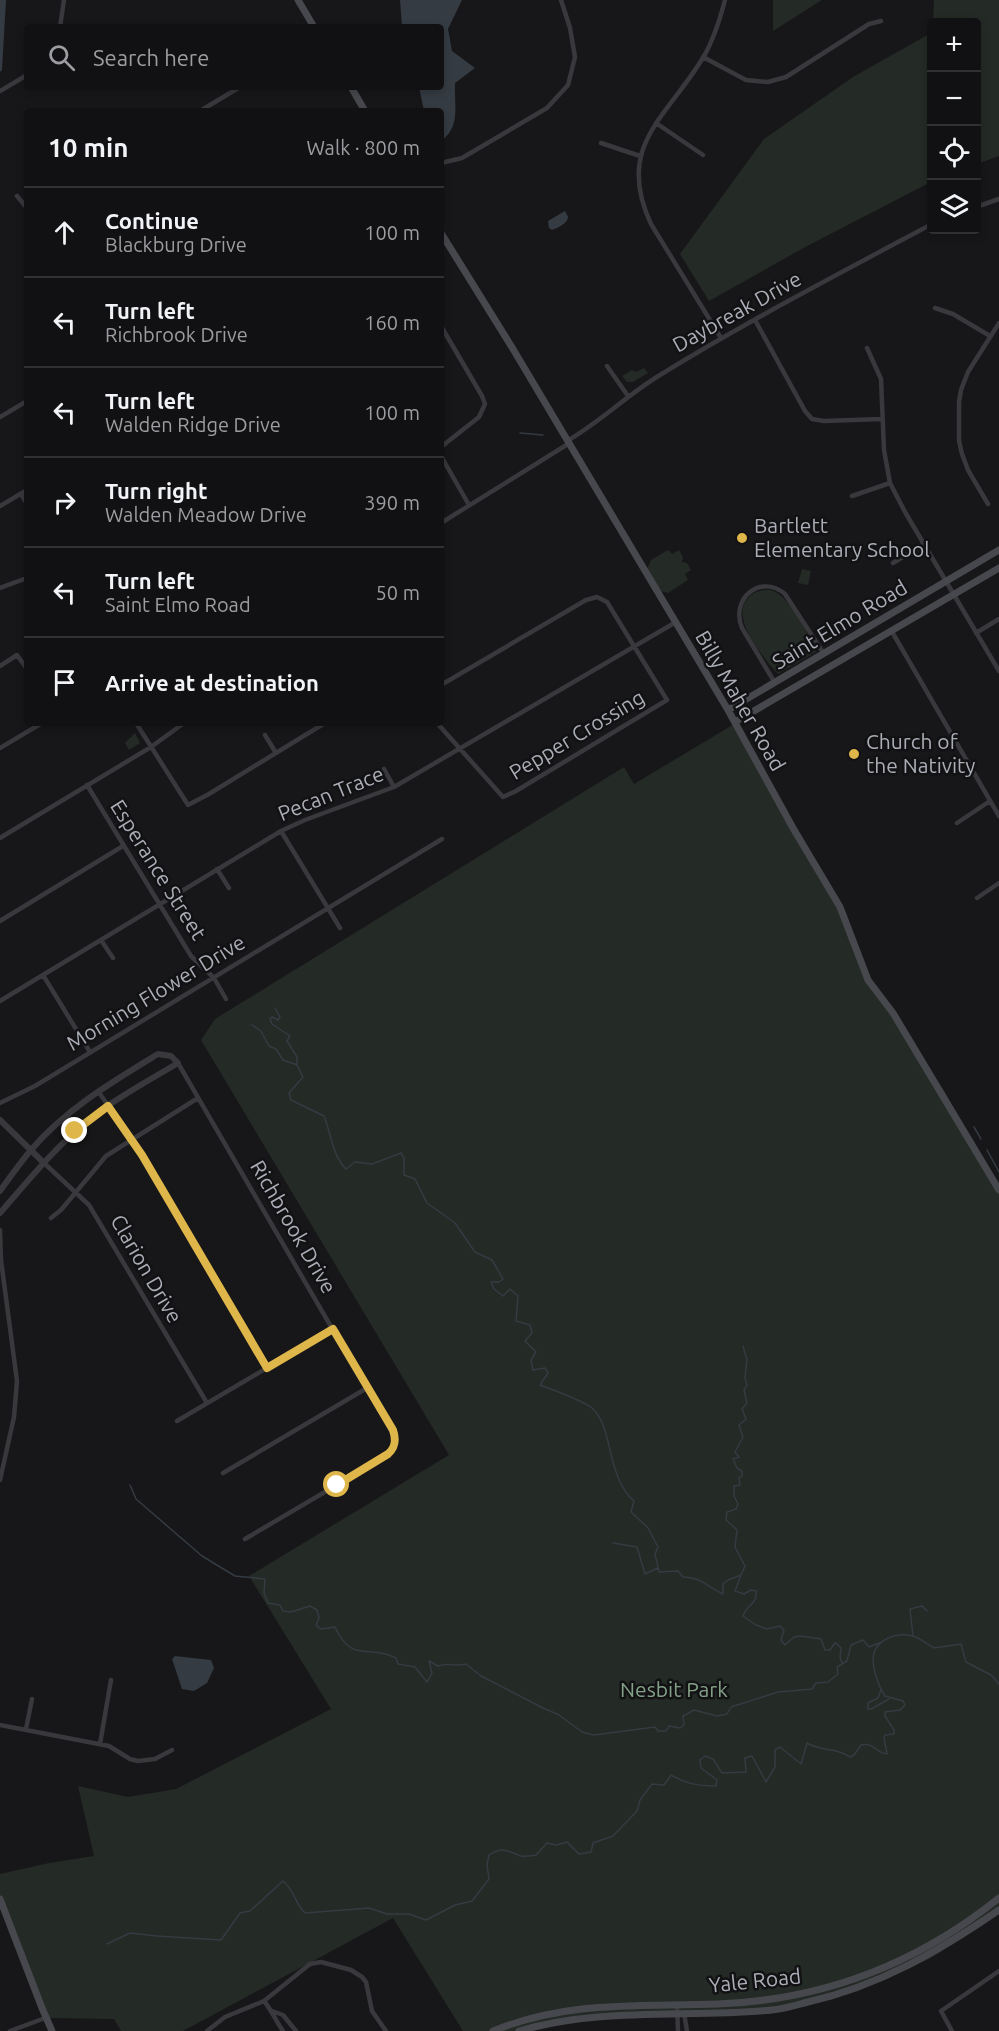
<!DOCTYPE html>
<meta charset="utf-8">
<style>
body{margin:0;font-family:Ubuntu,sans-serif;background:#1e1f21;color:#f1f3f6}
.controls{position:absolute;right:18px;top:18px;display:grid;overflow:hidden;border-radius:6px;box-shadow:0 3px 9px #0003}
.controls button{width:54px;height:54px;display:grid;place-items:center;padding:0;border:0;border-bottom:2px solid #303133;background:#111113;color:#f1f3f6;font:30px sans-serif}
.stop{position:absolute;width:18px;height:18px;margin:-14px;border:4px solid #deb64a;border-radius:50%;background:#fff}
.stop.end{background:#deb64a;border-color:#fff;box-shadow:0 2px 6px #0008}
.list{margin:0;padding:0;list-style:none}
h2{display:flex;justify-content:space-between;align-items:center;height:78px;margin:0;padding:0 24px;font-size:26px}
h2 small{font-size:20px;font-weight:400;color:#9c9da0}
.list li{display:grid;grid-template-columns:39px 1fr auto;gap:18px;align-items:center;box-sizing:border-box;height:90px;padding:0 24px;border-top:2px solid #303133}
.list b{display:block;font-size:22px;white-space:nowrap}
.list p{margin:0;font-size:20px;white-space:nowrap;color:#9c9da0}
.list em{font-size:20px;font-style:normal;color:#9c9da0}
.icon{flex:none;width:33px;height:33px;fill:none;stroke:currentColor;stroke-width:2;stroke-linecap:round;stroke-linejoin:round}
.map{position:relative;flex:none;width:999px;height:2031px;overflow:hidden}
.search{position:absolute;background:#111113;box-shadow:0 3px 9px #0003;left:24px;top:24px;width:420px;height:66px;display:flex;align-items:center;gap:15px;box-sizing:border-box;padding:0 21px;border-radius:6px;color:#9c9da0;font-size:22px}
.panel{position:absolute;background:#111113;box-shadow:0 3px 9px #0003;left:24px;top:108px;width:420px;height:618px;border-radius:6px}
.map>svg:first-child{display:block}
</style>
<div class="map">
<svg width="999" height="2031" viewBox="0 0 999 2031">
<rect width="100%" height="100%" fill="#171719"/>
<path fill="#242a25" d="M773 0H822L773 31Z
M934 0H999V156L977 164 976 22H933Z
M931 33V182L809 245 709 301 680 254 764 139 853 77Z
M644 368 648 373 633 382H627L622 376 632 370 636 372Z
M668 550 672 554 679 550 683 557 682 562 687 563 691 570 685 574 688 580 668 593 660 591 647 569 651 560Z
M802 569 811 571 808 585 798 583Z
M771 590C790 596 808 633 816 652L778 674C764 659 728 617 749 597 755 591 762 590 771 590Z
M736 723 843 914 866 975 943 1089 999 1187V1912L982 1926 931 1958 884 1980 857 1990 779 2010 587 2018 526 2031H463L393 1918 183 2031H121L114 2019 46 2018 0 1900V1874L49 1863 94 1856 78 1786 128 1797 176 1789 331 1709 249 1576 449 1455 201 1040 215 1019 624 767 634 784Z
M135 733 140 743 129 750 125 743Z"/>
<path fill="#343b42" d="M0 0H6L2 70 0 72Z
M400 0H462L448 29 452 51 475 68 455 83C454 105 461 127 441 141V111H424L419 87H441V27H402Z
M565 211 568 217C568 223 558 228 552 230L549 228 548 221Z
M175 1656 211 1660 214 1668 207 1683 194 1691 182 1689 172 1659Z"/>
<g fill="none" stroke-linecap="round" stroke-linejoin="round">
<path stroke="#343b42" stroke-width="1.5" d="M520 433 543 435
M275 1008 280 1017 278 1020 272 1017 270 1019 272 1024 290 1036 287 1041 297 1057V1065
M252 1025 261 1031 269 1046 276 1049 283 1060 297 1065 303 1077 289 1093 291 1100 324 1116C331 1133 332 1155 346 1169L355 1162 372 1164 401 1153 404 1158V1175L415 1179 427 1203 455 1223 475 1252 492 1260 503 1279 499 1282H491L494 1289 503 1296 510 1289 518 1296 516 1321 530 1325 532 1333 525 1341 536 1352 531 1360 533 1370 545 1368 548 1373 540 1385C551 1389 583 1401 592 1408 614 1428 606 1477 634 1501L631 1512 648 1528 658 1547 655 1554 659 1572 678 1571 683 1577C702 1577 707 1587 723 1594V1584L728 1580 741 1575 735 1591 744 1594 751 1590 756 1591C758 1604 746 1605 743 1616L756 1625 767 1629 780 1626 784 1630 781 1640 785 1645 794 1637 801 1636 821 1639 825 1650H830L834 1644 836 1643 841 1648 840 1657 842 1663
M974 1127 981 1139
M987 1150 999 1172
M130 1485 136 1499 202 1556 235 1576 265 1579 264 1593 268 1603 280 1605 283 1611 291 1612 310 1606 317 1610 319 1618 316 1625 321 1629 335 1627C352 1664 368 1644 396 1658L398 1664 415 1667 427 1682 432 1673 429 1661 438 1666C449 1662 455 1667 466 1664L481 1676 543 1708 559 1715 582 1732 594 1735 655 1727 658 1731H666L669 1726 680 1728 684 1725 683 1716 694 1710 717 1716 727 1714 731 1707 778 1692 812 1689 816 1683 828 1682 838 1674 837 1667 847 1661 851 1645 863 1640 869 1647 882 1642
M613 1543 637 1547 645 1574 658 1568
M741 1575 745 1566 735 1547 737 1530 726 1520 727 1512 736 1509 738 1504 734 1496V1486L740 1485 739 1478 742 1476V1471L737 1468 733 1459 739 1457 735 1452 743 1437 739 1425 746 1419 742 1409 747 1403 744 1390 747 1385 745 1378 747 1360 743 1346
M913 1636 910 1609 922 1606 927 1611
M881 1690 878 1698 868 1703V1709H871L889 1699
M107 1944 130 1933 157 1936 221 1940 240 1913 250 1911 283 1881C296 1892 293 1901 305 1913L369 1908 387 1914H409L426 1920 455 1905 472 1901 489 1879 487 1865 489 1855C503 1846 506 1851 521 1856 526 1857 531 1856 536 1855L547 1843 556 1845 567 1842 579 1854 591 1852 593 1843 613 1836 637 1811 640 1800 652 1784 664 1785 671 1775C686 1784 699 1786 716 1786L717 1780 701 1768 700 1760 705 1756 713 1759 722 1773 746 1772 745 1758 752 1756 766 1782 775 1767V1750L780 1747 801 1764 807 1743C822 1752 836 1747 850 1757L854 1755 861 1745C874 1742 876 1753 887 1754L884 1738 885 1735 894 1734V1730L885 1716V1712L900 1710 905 1705 903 1701 885 1696C879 1687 873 1670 873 1659 874 1639 897 1632 913 1636 920 1638 927 1644 934 1648L961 1644 966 1662 991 1675 999 1684"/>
<path stroke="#39393d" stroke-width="4.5" d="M60 27 64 0
M703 57 746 80 768 82 786 77 869 24 881 21
M0 91 27 75
M200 111 240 87
M656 123 703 155
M601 143 640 156
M441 163 462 158 547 108 568 85 575 57 570 28 561 0
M17 196 27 208
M976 207 999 199
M935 308 953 314 990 336
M755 320 805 411 812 419 824 421 882 419
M441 326 482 396 485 404 479 417 441 447
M721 338 651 224C614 145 668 117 704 56 714 39 720 19 725 0
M867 348 881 379 884 450 890 483 905 512 999 671
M607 366 628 396
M0 417 27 401
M567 441C600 422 627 395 660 375 748 321 840 273 932 224
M441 456 469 505
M21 494 27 504
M852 496 890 483
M988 504 968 470 962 454 959 441V402L961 390 968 372 999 323
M0 506 27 490
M441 523 568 444
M893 563 924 544
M0 588 27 578
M891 630 999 816
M976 633 999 619
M0 666 17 655 27 669
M775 683 742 628C730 599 760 573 785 594L824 654
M136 723 188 805 209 794 325 723
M437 723 503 797 516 791 667 700 607 602 597 597 586 600 441 685
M265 735 276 753
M0 748 42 723
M384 769 394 787
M87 785 191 956 214 978 226 999
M957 823 990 801
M281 831 340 928
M0 838 151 747 184 723
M217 869 229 888
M977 898 999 883
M0 921 123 846
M101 940 113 958
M43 975 90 1052
M0 1001 281 831 305 820 394 787 676 622
M178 1063 395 1437 394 1448 386 1456 245 1539
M98 1091 142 1155 267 1368
M0 1103 35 1086 442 839
M44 1163 89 1205 207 1403
M51 1218 61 1210 106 1156 198 1098
M0 1230 1 1260 17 1381 14 1417 0 1480
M177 1421 333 1329
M223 1473 367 1388
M0 1725 109 1746 130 1759 138 1761 155 1759 172 1750
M26 1729 32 1699
M100 1744 111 1680
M264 2001C272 2011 276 2021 283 2031
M677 2004 678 2031
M272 2011 283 2015 296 2031
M684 2013 687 2031
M10 2031 45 2018
M207 2031 225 2017 264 2001 310 1964 321 1962 351 1970 362 1977 366 1982 372 2011 386 2031
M952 2031 941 2011 999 1971"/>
<path stroke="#39393d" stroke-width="6" d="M0 1120 44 1163
M0 1191C10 1177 20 1163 31 1150 66 1109 112 1082 158 1054L171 1056 178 1063C148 1081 116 1098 89 1120 55 1147 28 1181 0 1213"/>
<path stroke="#47484d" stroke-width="7" d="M298 0 314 27
M351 87 365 111
M441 233 513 349 728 710 793 828 840 907 868 980 893 1013 999 1190
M728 710 999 550
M735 722 999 568
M0 1899 42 2008 52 2031
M493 2031C570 2000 638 2007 718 2004 823 2000 918 1963 999 1898
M519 2031C602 2007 687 2018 772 2010 784 2009 796 2005 808 2002 879 1986 939 1951 999 1910"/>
</g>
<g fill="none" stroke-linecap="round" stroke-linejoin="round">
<path stroke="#deb64a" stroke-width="8" d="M75 1131 108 1106 142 1155 267 1368 333 1329 393 1430C396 1439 396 1447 388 1454L337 1485"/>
</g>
<g fill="#deb64a" stroke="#121214" stroke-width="2">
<circle cx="742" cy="538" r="6"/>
<circle cx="854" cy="754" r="6"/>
</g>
<g text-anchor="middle" stroke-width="5" stroke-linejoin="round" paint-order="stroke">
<g font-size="21" fill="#abaeb7" stroke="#121214">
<text transform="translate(737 312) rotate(-29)" y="7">Daybreak Drive</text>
<text transform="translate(840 625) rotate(-31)" y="7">Saint Elmo Road</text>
<text transform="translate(740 701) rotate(60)" y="7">Billy Maher Road</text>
<text transform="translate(577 735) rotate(-31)" y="7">Pepper Crossing</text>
<text transform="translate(331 794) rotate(-22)" y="7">Pecan Trace</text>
<text transform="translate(158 870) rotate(58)" y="7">Esperance Street</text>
<text transform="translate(156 993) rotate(-31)" y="7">Morning Flower Drive</text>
<text transform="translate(293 1227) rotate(60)" y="7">Richbrook Drive</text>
<text transform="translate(146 1269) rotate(60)" y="7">Clarion Drive</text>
<text transform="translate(755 1981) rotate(-6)" y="7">Yale Road</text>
</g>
<g font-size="21" fill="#abaeb7" stroke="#121214" text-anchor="start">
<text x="754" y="533">Bartlett<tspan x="754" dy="24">Elementary School</tspan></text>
<text x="866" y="749">Church of<tspan x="866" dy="24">the Nativity</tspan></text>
</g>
<g font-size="21" fill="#84a087" stroke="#121214">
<text x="674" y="1697">Nesbit Park</text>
</g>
</g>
</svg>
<div class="controls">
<button>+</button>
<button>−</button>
<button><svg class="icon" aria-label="locate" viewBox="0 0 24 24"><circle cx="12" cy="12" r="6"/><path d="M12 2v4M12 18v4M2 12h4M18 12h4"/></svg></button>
<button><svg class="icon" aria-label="layers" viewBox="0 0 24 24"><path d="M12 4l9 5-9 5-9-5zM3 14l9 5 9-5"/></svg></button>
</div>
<div class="stop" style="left:337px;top:1485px"></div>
<div class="stop end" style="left:75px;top:1131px"></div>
<div class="search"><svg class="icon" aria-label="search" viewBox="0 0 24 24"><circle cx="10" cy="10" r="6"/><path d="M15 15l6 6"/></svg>Search here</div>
<section class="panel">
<h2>10 min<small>Walk · 800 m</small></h2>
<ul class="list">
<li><svg class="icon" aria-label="ahead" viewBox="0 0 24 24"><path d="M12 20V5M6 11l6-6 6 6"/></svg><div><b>Continue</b><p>Blackburg Drive</p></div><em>100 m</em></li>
<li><svg class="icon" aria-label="left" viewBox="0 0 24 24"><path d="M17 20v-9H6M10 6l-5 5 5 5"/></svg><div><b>Turn left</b><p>Richbrook Drive</p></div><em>160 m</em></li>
<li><svg class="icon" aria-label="left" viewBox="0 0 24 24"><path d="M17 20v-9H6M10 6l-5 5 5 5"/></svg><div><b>Turn left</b><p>Walden Ridge Drive</p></div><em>100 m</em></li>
<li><svg class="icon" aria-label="right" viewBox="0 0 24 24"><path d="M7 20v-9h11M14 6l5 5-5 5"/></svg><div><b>Turn right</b><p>Walden Meadow Drive</p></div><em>390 m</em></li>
<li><svg class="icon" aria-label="left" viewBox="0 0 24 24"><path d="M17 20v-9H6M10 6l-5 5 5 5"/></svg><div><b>Turn left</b><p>Saint Elmo Road</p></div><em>50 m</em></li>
<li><svg class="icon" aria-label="arrive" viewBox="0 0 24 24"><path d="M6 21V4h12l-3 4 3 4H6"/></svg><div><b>Arrive at destination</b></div></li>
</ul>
</section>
</div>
